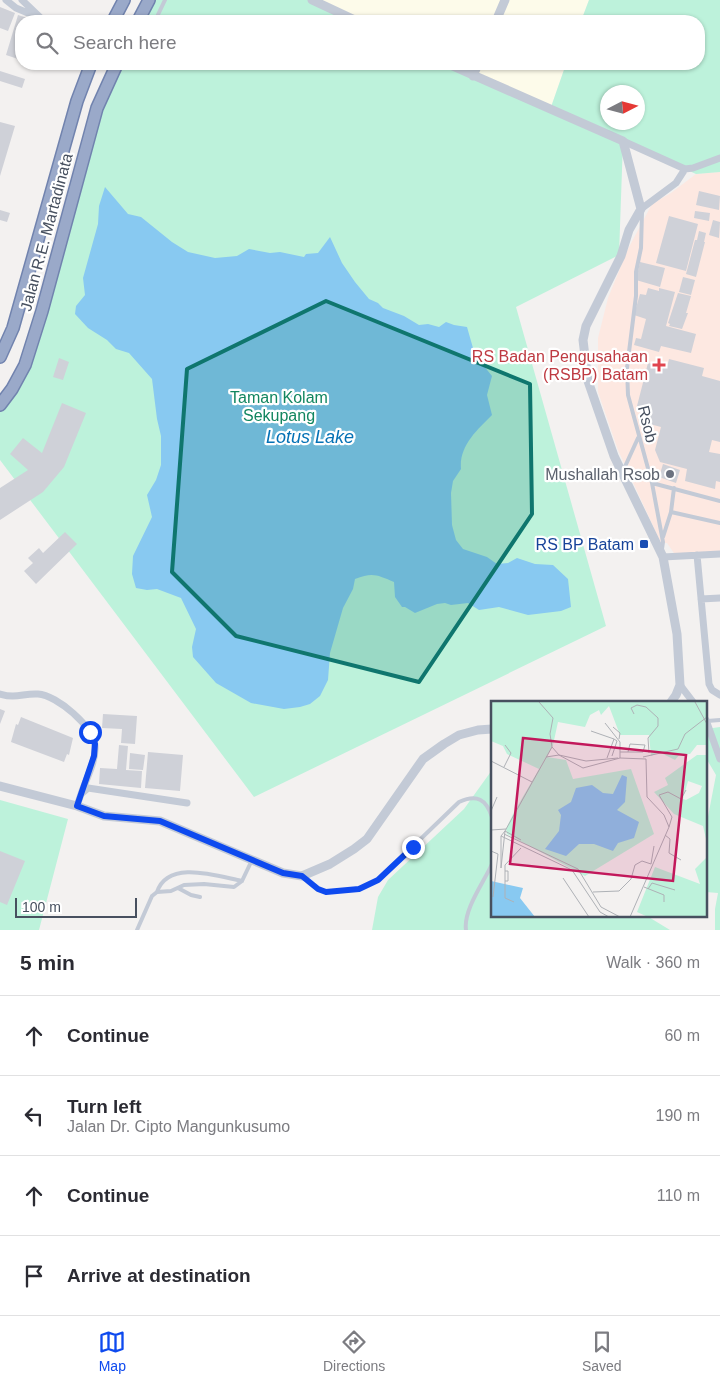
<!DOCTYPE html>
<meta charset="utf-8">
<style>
body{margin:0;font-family:Arial,sans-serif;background:#f7f7f7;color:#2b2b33}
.compass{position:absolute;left:600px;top:85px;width:45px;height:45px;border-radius:50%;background:#fff;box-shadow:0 1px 4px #0004;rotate:84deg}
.scale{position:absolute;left:15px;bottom:12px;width:122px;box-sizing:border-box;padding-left:5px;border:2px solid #47505f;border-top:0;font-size:14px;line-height:18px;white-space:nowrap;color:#47505f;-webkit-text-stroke:4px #fff;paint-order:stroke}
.stop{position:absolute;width:15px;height:15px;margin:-11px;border:4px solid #0e4aef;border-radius:50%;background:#fff}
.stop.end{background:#0e4aef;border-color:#fff;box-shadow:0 1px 5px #0008}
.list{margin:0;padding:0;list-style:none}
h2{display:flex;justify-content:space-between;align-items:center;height:65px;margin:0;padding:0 20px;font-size:21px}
h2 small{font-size:16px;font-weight:400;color:#7c7c81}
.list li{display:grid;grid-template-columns:32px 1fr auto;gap:15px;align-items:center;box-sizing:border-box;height:80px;padding:0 20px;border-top:1px solid #e1e1e2}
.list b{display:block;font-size:19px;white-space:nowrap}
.list p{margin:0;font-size:16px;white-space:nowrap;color:#7c7c81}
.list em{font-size:16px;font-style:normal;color:#7c7c81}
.icon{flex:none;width:28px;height:28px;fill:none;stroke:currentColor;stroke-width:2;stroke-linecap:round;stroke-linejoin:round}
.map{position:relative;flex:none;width:720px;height:930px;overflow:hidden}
.search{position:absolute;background:#fff;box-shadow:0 1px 4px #0004;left:15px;right:15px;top:15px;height:55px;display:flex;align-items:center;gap:12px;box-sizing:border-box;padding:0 18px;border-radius:20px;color:#7c7c81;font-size:19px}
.sheet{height:385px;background:#fff}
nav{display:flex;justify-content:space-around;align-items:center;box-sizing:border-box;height:70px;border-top:1px solid #e1e1e2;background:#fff;font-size:14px;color:#7c7c81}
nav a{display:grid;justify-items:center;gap:2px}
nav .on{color:#0e4aef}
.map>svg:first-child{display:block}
</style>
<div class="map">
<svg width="720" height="930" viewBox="0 0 720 930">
<rect width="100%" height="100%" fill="#f3f1f0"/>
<path fill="#fdfbea" d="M313 0H589L581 21H360Z
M455 64H566L551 107Z"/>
<path fill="#fde8e1" d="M720 172V552L676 556 667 543H661L618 450 598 392V338L608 298 628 249 652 204 671 193 696 174Z"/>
<path fill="#bdf2db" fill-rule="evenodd" d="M149 0H313L360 21H138Z
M589 0H720V172L696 174 623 141 619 255 516 307 606 626 254 797 0 460V405L25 365 97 108 117 64H455L551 107 566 64H699V21H581ZM608 92H638V122H608Z
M720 727V930H715V909L718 893 706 892V827L716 775 706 758V729Z
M492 770V916H647L670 930H372L378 897 388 880 464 809Z
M0 800 68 819 39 930H0Z"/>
<path fill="#88c9f1" d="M105 187 128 214 141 217 172 242 188 252 215 258 237 256 249 249 270 253 280 252 304 257 306 254 318 253 330 237 342 263 355 282 369 299 378 303 383 308 404 316 419 325 428 324 439 327 446 322 454 325 467 327 475 355 492 376 487 395 492 415C477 430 459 446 461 469L453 481 451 493 452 525 456 540 463 549 487 557 497 564 508 563 517 558 535 564 553 565 568 579 571 607 561 611 528 615 499 607 479 610 468 603 451 605 445 603 437 604 415 613 405 607H402L395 597 394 582C377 575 373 572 355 579L353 589 343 608 330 653 328 680 320 696 310 704 300 707 284 709 251 703 216 683 193 657 192 647 196 629 181 598 157 589 147 590 136 588 132 574 133 556 152 517 147 495 156 480 161 465V436L157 419 152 379 129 353 116 349 107 340 88 328 75 314 76 306 85 295 83 278 98 224 99 206Z"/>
<path fill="#cfd1d8" d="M0 7 15 13 8 31 0 28Z
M18 15 37 21H21V60L6 55Z
M0 71 25 79 22 88 0 81Z
M0 122 15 126 0 176Z
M699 191 720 196 719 210 696 205Z
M0 210 10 213 7 222 0 220Z
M695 211 710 213 709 221 694 218Z
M669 216 698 224 686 271 656 263Z
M713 220 720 222 719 238 709 235Z
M699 231 706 233 704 242H705L696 277 686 274 695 240H697Z
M640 262 665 268 660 287 636 280Z
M683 277 695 280 691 295 679 292Z
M648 288 659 291V288L675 292 666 326 696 334 691 353 661 346 659 352 634 345 636 338 641 339 646 319 634 315 640 294 646 295Z
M678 293 691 296 686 313H688L682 329 669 326 670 324 668 323Z
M59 358 69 362 63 380 53 377Z
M669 359 704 368 702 376 720 381V442L712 440 709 452 720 454V482L716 481 715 489 685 481 687 469 660 462 655 450 661 427 646 423 650 410 637 406 648 363 667 367Z
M62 403 86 413 64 467 43 492 0 520V488L28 470 10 454 23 438 42 453Z
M663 464 680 470 676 483 659 477Z
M65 532 77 544 36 584 24 571 33 563 28 558 39 548 43 553Z
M0 709 5 711 0 724Z
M103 714 137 716 135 744 121 743 122 729 102 728Z
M21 717 73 738 69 755 67 754 64 762 11 742 16 724 18 725Z
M119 745 128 746 126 770 142 771 141 788 99 784 100 768 117 769Z
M148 752 183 755 180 791 145 788Z
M130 753 145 755 143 770 129 769Z
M0 851 25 861 7 905 0 902Z"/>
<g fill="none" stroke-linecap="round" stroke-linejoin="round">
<defs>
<path id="trunk" d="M113 21 124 0
M138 21 149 0
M0 357 13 328 77 101 91 64
M0 405 12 389 25 365 42 311 97 108 117 64"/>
</defs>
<use href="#trunk" stroke="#7183ae" stroke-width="14"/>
<path stroke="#c3cad6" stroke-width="4" d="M155 21 165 0
M642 212 641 248 636 272V296L627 368 628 395 652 483 663 542 662 549
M623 471 638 438
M652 483 720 501
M671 512 720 523
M663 537 671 512 674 488
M707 721 720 720
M302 876 318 889 326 892 359 889 378 880 459 802C477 794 486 799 492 817
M178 888 191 895 200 897
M157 892C168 859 217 876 242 881
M137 930 152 896 157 892 171 891 184 885 204 884 234 887 242 881 252 860
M466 930C463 910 484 882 492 864"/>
<path stroke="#c3cad6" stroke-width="7" d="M6 0 16 8 40 18
M22 0 44 21
M623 141 685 169 693 168 720 158
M641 209 676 183 685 169
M697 555 709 684 712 690 720 695
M663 557 720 554
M701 599 720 598
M680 685 693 702
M0 694C17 699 23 693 38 694 57 695 94 727 95 746 96 762 86 779 81 794
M706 720 720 759
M77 806 81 794 88 788 187 803"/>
<path stroke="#c3cad6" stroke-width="9" d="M312 0 357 21
M496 21 505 0
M448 64 623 141 641 209 629 230 621 256 586 326 583 340 588 381 614 456 663 557 677 634 680 685 676 695 671 702
M473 76 478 64
M0 786 77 806 104 816 160 821 283 873 302 876 330 864 354 849 367 839 423 759 444 744 459 735 478 730 492 729"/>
<use href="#trunk" stroke="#9aa9c9" stroke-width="11"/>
</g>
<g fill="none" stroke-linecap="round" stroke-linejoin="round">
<path stroke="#0e4aef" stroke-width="6" d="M90 732 95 744 94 756 77 806 104 816 160 821 283 873 302 876 318 889 326 892 359 889 378 880 413 847"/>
</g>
<path fill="#0f766e" fill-opacity="0.2" stroke="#0f766e" stroke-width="4" stroke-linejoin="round" d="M326 301 530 384 532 514 419 682 236 636 172 572 187 369Z"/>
<path fill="#e0444e" stroke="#fff" stroke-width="2" d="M656.5 357.5h5v5h5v5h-5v5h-5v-5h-5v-5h5z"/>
<circle fill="#6b7280" stroke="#fff" stroke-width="2" cx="670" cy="474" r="5"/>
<rect fill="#1a4fb4" stroke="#fff" stroke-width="2" x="639" y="539" width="10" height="10" rx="2.5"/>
<g text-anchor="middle" stroke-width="4.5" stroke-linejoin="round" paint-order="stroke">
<g font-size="16" fill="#47505f" stroke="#fff">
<text transform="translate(46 232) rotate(-75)" y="6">Jalan R.E. Martadinata</text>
<text transform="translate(648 424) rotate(76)" y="6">Rsob</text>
</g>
<g font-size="16" fill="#be3a42" stroke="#fff" text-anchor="end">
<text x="648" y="362">RS Badan Pengusahaan<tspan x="648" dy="18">(RSBP) Batam</tspan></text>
</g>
<g font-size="16" fill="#128660" stroke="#fff">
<text x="279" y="403">Taman Kolam<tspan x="279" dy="18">Sekupang</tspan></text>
</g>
<g font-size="16" fill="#5b616d" stroke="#fff" text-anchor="end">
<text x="660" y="480">Mushallah Rsob</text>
</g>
<g font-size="16" fill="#164399" stroke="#fff" text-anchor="end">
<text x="634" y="550">RS BP Batam</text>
</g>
<g font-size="18" font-style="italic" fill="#0471b5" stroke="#fff">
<text x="310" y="443">Lotus Lake</text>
</g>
</g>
<g transform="translate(491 701)">
<rect width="216" height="216" fill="#f3f1f0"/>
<path d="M0 1H216V44H206L199 53H189L184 59 168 51 160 55 158 34H129L118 5 110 14 108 9 99 14 94 26 67 21 62 44 56 56 75 59 82 78 140 68 163 133 94 175 16 133 15 128 23 111 48 68 16 53 12 45 0 40ZM206 54H216V142L212 125 183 113 163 91 177 84 174 77ZM197 80 211 85 208 92 195 99 192 98ZM216 156V216H157L146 211 164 166 209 183 204 168Z" fill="#bdf2db" fill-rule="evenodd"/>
<path d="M131 74 136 76 134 101 126 109 148 121 143 137 127 142 122 150 103 143H88L75 155 54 148 68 130 70 114 67 109 80 101 85 87 101 84 112 92 122 93ZM0 180 32 187 29 197 44 216H0Z" fill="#88c9f1"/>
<path fill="none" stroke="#aeb1b6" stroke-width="1" d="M204 1 216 23M143 13 140 7 146 4 155 6 167 17V25L157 37 158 52M114 22 129 41V57M122 26 129 32 128 38M100 30 123 38M61 46 68 54 95 60 127 57M129 51H152L154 44 139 43 137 51M121 55 126 40 123 38M55 56 68 54 92 67 129 57 155 58 156 96 173 114 178 126 139 216M152 56 187 48 194 33 216 16M116 57 123 38M0 60 41 81M13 66 20 52 14 44M0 110 6 96M178 126 181 116 168 94 177 91 190 98 195 89M0 129 15 128M14 130 10 135V167L14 130 61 46 59 33 62 17 48 1M14 130 30 139M13 133 87 168 110 206 129 216M174 134 179 138 178 152 190 159M10 135 81 169 109 211 118 216M0 150 7 153 2 196M160 163 163 145M14 170H17V180H14M72 177 98 216M153 186 173 194V201M157 188 161 182 184 189M102 191 128 190 140 178 144 164 151 160 160 163M23 201 14 197V164L30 147"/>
<path fill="#c2185b" fill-opacity="0.15" stroke="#c2185b" stroke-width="2.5" d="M32 37 195 54 182 180 19 163Z"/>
<rect width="216" height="216" fill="none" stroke="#47505f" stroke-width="2.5"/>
</g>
</svg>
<svg class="compass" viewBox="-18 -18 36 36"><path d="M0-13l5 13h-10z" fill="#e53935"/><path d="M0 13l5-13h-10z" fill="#7c7c81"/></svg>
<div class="scale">100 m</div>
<div class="stop" style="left:90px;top:732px"></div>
<div class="stop end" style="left:413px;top:847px"></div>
<div class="search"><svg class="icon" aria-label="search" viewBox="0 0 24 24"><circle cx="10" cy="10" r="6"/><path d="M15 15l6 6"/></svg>Search here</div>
</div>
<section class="sheet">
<h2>5 min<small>Walk · 360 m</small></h2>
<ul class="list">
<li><svg class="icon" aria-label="ahead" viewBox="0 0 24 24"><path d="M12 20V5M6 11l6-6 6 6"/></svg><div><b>Continue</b></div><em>60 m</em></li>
<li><svg class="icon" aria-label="left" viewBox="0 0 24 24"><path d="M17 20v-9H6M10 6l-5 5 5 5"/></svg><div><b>Turn left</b><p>Jalan Dr. Cipto Mangunkusumo</p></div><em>190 m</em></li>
<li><svg class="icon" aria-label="ahead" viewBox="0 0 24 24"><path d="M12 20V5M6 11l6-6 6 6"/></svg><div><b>Continue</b></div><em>110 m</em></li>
<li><svg class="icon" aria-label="arrive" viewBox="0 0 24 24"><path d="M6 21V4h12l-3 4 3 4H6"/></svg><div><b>Arrive at destination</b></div></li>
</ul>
</section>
<nav>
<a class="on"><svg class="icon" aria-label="map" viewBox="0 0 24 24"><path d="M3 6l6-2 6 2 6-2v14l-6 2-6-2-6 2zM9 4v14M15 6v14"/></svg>Map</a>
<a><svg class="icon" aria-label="directions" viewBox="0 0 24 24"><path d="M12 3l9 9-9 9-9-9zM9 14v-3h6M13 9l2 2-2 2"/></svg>Directions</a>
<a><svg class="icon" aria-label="saved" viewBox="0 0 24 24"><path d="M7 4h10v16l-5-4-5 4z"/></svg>Saved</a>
</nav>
